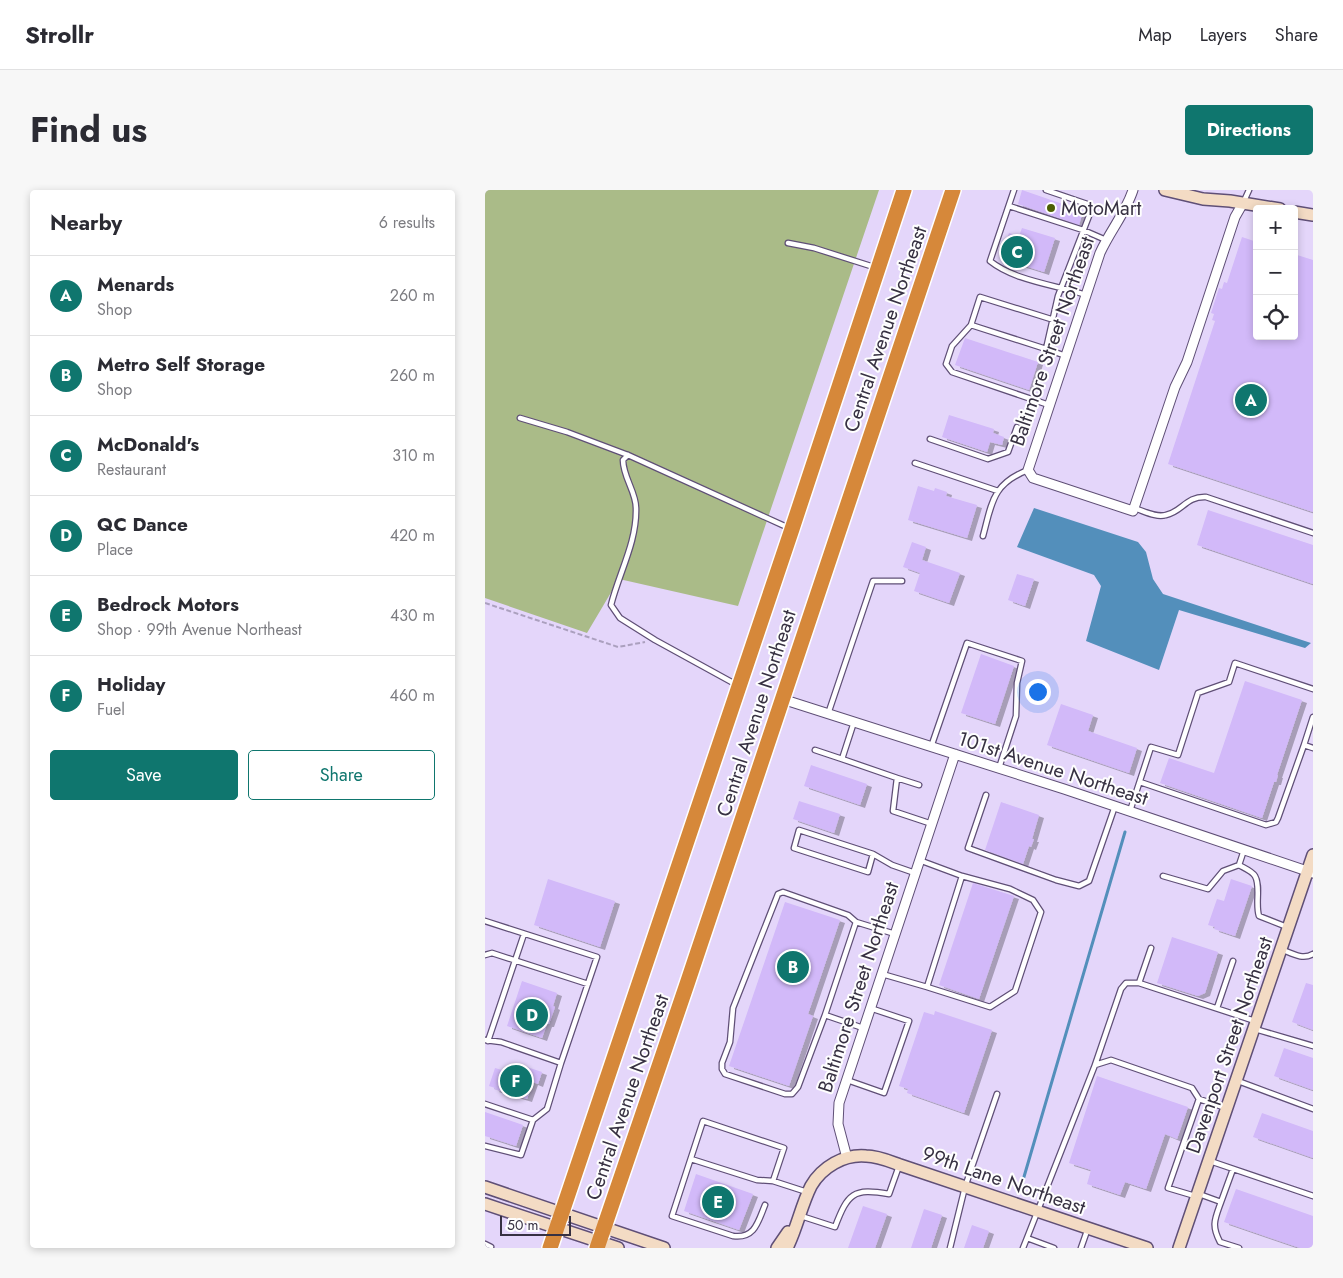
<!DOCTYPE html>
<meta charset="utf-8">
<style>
body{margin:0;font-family:Jost,sans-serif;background:#f7f7f7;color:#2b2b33}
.controls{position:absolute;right:15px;top:15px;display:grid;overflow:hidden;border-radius:5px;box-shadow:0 2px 8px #0003}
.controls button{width:45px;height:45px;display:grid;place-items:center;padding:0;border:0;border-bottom:1px solid #e1e1e2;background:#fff;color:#2b2b33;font:25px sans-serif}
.scale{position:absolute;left:15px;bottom:12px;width:71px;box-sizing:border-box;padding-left:5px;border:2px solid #373142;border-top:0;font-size:14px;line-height:18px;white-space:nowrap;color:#373142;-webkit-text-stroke:4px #fefefe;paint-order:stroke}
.you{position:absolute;left:552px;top:501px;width:18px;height:18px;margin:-12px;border:4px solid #fff;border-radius:50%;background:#1a73e8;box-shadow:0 0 0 8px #1a73e833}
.badge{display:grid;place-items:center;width:32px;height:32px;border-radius:50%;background:#0f766e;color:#fff;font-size:16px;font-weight:700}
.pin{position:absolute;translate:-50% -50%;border:2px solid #fff;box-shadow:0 1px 5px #0006}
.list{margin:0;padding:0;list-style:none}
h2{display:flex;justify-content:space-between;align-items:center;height:65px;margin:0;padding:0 20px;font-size:21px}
h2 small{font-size:16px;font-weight:400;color:#7c7c81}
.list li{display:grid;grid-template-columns:32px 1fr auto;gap:15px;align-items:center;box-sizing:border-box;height:80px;padding:0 20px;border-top:1px solid #e1e1e2}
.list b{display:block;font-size:19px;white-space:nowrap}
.list p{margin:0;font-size:16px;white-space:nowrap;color:#7c7c81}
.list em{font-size:16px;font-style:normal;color:#7c7c81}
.actions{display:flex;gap:10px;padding:15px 20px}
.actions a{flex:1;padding:11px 0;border:1px solid #0f766e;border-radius:5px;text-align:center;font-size:18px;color:#0f766e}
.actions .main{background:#0f766e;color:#fff}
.icon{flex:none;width:28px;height:28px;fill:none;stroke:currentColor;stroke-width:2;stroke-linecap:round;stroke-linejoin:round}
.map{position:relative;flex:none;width:828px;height:1058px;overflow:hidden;border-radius:5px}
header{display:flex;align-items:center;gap:30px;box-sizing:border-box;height:70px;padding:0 25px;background:#fff;border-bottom:1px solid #e1e1e2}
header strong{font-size:24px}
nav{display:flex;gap:28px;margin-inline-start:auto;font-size:18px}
.intro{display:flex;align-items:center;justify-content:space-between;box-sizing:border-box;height:120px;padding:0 30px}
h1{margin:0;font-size:35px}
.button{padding:12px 22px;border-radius:5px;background:#0f766e;color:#fff;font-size:18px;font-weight:700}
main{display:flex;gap:30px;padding:0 30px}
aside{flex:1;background:#fff;border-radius:5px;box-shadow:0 2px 8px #0003}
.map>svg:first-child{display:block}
</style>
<header>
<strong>Strollr</strong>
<nav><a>Map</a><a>Layers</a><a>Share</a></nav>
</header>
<div class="intro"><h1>Find us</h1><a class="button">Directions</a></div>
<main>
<aside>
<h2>Nearby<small>6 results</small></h2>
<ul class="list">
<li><span class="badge">A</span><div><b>Menards</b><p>Shop</p></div><em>260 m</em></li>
<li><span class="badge">B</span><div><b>Metro Self Storage</b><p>Shop</p></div><em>260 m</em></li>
<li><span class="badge">C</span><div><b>McDonald's</b><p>Restaurant</p></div><em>310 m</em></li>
<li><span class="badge">D</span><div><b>QC Dance</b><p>Place</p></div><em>420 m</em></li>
<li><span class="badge">E</span><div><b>Bedrock Motors</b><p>Shop · 99th Avenue Northeast</p></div><em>430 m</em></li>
<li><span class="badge">F</span><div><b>Holiday</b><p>Fuel</p></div><em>460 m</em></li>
</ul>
<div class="actions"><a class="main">Save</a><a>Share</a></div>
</aside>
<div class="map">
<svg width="828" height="1058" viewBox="0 0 828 1058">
<defs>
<filter id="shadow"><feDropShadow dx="5" dy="3" stdDeviation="0" flood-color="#0004"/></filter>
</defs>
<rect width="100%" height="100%" fill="#e4d6fa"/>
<path fill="#ab8" d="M0 0H394L253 416 134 389 102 443 0 408Z"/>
<path fill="#538fbb" d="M549 318 653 352 661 362 668 389 678 404 826 453 820 458 694 420 674 480 601 451 616 396 609 385 532 357Z"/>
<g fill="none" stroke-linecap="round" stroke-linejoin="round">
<path stroke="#538fbb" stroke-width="3" d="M536 997 640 642"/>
</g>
<path fill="#d2b9f9" filter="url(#shadow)" d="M537 0 598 21 594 35 533 14Z
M537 38 570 48 559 82 521 70 524 58 520 56 524 43 534 46Z
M757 47 772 52V146H809V64L828 70V322L683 274 730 131 727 130 729 124 726 123 734 98 737 99 739 92 742 93Z
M480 148 553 172 544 200 470 175Z
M464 225 509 239 508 243 519 247 517 255 505 252 502 262 457 247Z
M433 296 449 301 450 298 462 302 461 306 492 315 482 348 423 330Z
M723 320 828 355V394L712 355Z
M427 352 441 357 437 370 475 383 464 413 429 401 435 383 418 377Z
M532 384 549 389 540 416 523 410Z
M496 464 529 476 510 534 476 523Z
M760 491 817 510 792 585H793L791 592H789L777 628 675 593 684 568 729 583Z
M576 514 608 525 603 541 652 558 644 583 562 555Z
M326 575 382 594 375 615 319 596Z
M314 611 355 624 349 643 308 629Z
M516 612 554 625 547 649H549L546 657 544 656 538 674 500 660Z
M63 689 130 711 115 757 49 735Z
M746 689 767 696 750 746 729 739 730 737 723 735 732 709 739 711Z
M488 693 529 706 494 809 454 795Z
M300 712 355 730 323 824 328 826 304 896 244 876Z
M687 747 733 762 720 803 713 806 672 793Z
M37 791 72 803 68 816 70 817 64 834H62L57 848 22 836Z
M821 793 828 795V840L807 832Z
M450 821 507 840 479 923 422 903 423 899 414 896 439 822 449 825Z
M799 858 828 868V900L789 886Z
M33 874 57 882 53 894 48 892 42 909 9 899 10 898 4 896 10 878 30 884Z
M612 886 703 917 692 949 680 944 661 999 640 992 635 1005 602 994 606 980 584 973Z
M0 922 38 935 31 956 0 946Z
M777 923 828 941V968L768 947Z
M211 984 268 1004 254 1040 199 1021Z
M751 999 828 1026V1058H815L739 1032Z
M378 1016 402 1024 390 1058H363Z
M439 1019 457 1025 446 1058H426Z
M487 1035 504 1041 498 1058H479Z"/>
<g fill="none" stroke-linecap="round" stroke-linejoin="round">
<defs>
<path id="lane" d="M529 0 505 71C530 91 571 95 601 105
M759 11 764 0
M524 16 598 40 621 50
M303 53 329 58 392 78
M486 135 561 159 573 106 604 26 605 15 561 0
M561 159 581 166
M564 215 467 182 461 174 467 156 486 135 495 107 569 130
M35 228 82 242 143 265 304 338
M445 249 503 269 523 262 532 237
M143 265 138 270C138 287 151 302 151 318 152 352 134 383 126 415L135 428 170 450 252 495
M430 273 513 301
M649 318C659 321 671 328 681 325 697 322 701 306 721 307L828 343
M498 346C507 313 507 294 543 280
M343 524 388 391H417
M828 527 819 555 828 558
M369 532 357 569 412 588 408 621 447 634
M446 557 482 453 537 471 532 493 531 526 514 578
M330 560 357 569
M412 588 434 595
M655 592 781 635 791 632 793 628 819 555
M501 605 483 658 571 690 594 696 604 691 630 616
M645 621 666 557 693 565 713 503 744 492 750 473 828 499
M388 664 383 682 309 658 314 640 388 664 407 675 430 683
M754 675C759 678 767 681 770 686 776 696 770 714 774 726L802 737
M754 675 759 660
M678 686 723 699 738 681 754 675
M0 731 112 767 76 873
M666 758 654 793 770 831
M798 760C808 764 818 770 828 764
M0 765 7 763 103 794
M397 784 442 797 477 686 434 670
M442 797 505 817 530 801 556 722 548 710 525 699 477 686
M732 818 748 771
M340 825 313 897 307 904H300L240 884 237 879V873L245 852 248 818 293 704 298 702 363 725 371 732
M378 838 340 825 371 732 410 744
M770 839 828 856
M0 850 16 852 76 873 62 919 48 930
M3 851 39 744
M610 875 636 799 641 793H654
M362 890 399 903 424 831 385 818
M753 891 828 919
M0 914 48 930 36 965 0 956
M206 969 272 990 288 991 322 1002
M725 971 828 1006
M714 1004 736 1012C730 1029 726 1035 735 1052L754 1058
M710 1006 683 998 714 909 741 918
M736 1012 748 979
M280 1015C273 1032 270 1049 248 1046L187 1026 218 931 299 958 288 991
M316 1026 350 1037C363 1003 368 998 404 1004L414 976
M0 1054 6 1057 5 1058
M465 1058 480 997 512 904
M538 1058 542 1048
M569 1058 542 1048 610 875 626 870 707 898 714 909
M596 1058 603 1038"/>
<path id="street" d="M648 0C641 22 625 41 615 63L543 280 548 288 648 321 690 197 702 172 750 27 758 13
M297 509 579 599 828 683
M362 968 353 934 354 913 470 564"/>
<path id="secondary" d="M680 0 718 9 745 11 795 19
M809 22 828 25
M0 997 179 1058
M0 1014 133 1058
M292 1058 303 1042
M302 1058C312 1038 316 1016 326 996 337 977 359 964 381 966 393 966 404 971 415 975L662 1058
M694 1058 828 665"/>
<path id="highway" d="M65 1058 307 339 419 0
M112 1058 202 794 468 0"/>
</defs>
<use href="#lane" stroke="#5f4f76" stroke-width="7"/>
<use href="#street" stroke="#5f4f76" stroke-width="11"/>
<use href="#secondary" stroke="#5f4f76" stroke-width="14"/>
<use href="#highway" stroke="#fff" stroke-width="18"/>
<path stroke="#aba0be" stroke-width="2" stroke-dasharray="5 2.5" stroke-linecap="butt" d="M0 413 133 457 160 452"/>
<use href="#lane" stroke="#fff" stroke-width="4.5"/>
<use href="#street" stroke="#fff" stroke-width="9"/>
<use href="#secondary" stroke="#f3dbc4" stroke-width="11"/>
<use href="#highway" stroke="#d6883a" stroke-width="15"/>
</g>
<circle fill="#4b5e03" stroke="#fefefe" stroke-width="2" cx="566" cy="18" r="5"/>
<g text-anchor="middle" stroke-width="4" stroke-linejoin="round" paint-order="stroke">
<g font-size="20" fill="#373142" stroke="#fefefe" text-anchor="start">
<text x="576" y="25">MotoMart</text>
</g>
<g font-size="20" fill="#373142" stroke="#fefefe">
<text transform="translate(400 139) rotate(-71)" y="7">Central Avenue Northeast</text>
<text transform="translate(567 151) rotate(-71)" y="7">Baltimore Street Northeast</text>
<text transform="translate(271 523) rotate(-72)" y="7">Central Avenue Northeast</text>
<text transform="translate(568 578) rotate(18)" y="7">101st Avenue Northeast</text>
<text transform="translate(373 797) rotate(-72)" y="7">Baltimore Street Northeast</text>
<text transform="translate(744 855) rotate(-71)" y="7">Davenport Street Northeast</text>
<text transform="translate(142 907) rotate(-71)" y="7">Central Avenue Northeast</text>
<text transform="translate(519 990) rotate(19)" y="7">99th Lane Northeast</text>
</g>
</g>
</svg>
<div class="controls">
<button>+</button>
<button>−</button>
<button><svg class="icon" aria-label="locate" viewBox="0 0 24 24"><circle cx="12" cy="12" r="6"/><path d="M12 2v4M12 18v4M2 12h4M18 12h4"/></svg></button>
</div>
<div class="scale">50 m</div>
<div class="you"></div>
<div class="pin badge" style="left:766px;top:210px">A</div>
<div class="pin badge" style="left:308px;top:777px">B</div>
<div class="pin badge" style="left:532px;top:62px">C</div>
<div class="pin badge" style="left:47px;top:825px">D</div>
<div class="pin badge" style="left:233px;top:1012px">E</div>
<div class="pin badge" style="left:31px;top:891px">F</div>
</div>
</main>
